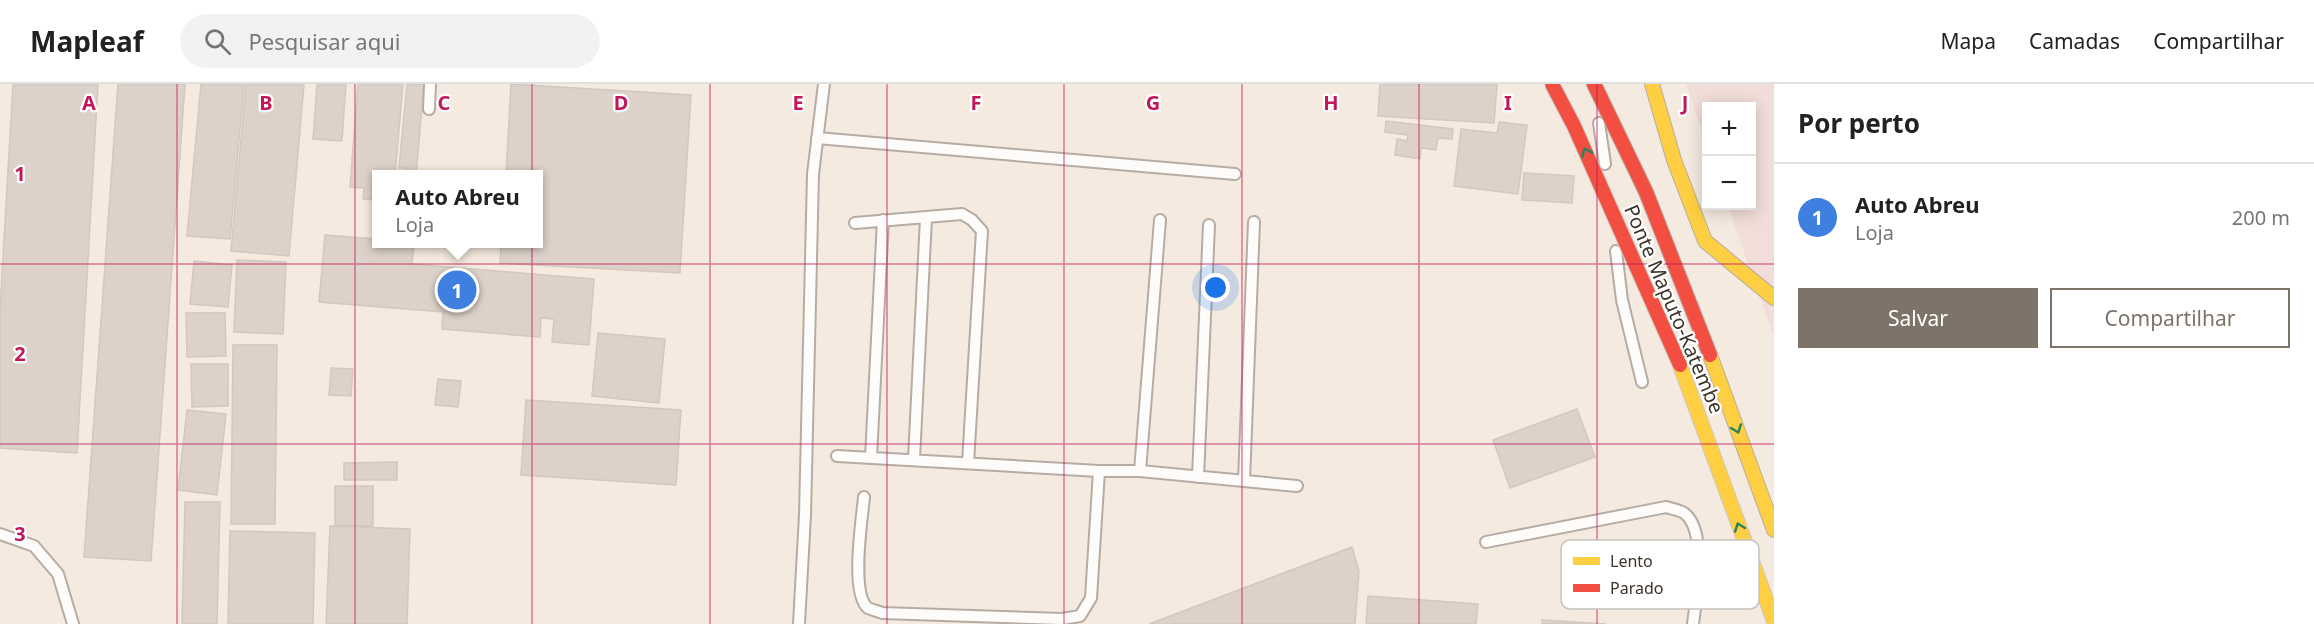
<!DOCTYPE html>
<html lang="pt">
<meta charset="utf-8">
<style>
body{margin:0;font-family:"Noto Sans",sans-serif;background:#f2f2f2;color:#222}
.controls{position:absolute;right:18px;top:18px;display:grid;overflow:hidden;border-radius:0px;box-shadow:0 3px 15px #0003}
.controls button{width:54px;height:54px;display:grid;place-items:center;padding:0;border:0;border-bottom:2px solid #e0e0e0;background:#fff;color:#222;font:30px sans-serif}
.you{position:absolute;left:1216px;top:204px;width:21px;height:21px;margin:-15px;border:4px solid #fff;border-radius:50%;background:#1a73e8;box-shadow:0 0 0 9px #1a73e833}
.badge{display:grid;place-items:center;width:39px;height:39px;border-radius:50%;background:#7d7369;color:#fff;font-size:20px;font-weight:700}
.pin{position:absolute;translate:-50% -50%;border:3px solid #fff;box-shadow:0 2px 6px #0006}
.popup{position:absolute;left:372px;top:86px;width:171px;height:78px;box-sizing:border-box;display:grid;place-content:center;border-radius:0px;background:#fff;filter:drop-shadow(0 2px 4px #0005);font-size:20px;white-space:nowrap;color:#767676}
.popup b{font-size:22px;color:#222}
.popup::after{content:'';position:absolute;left:50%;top:100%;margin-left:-12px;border:12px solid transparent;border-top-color:#fff}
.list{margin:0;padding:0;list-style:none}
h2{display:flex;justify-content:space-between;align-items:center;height:78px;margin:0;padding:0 24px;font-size:26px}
h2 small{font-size:20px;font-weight:400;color:#767676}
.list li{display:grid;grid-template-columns:39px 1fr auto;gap:18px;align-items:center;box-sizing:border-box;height:108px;padding:0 24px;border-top:2px solid #e0e0e0}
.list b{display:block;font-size:22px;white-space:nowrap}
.list p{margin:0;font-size:20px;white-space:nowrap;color:#767676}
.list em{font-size:20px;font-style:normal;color:#767676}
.actions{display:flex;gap:12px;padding:18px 24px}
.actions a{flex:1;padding:14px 0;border:2px solid #7d7369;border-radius:0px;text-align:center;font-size:21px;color:#7d7369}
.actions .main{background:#7d7369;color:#fff}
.icon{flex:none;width:33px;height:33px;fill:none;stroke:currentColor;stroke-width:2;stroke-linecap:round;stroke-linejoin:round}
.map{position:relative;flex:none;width:1774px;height:540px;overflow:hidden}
header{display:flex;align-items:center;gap:36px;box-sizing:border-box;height:84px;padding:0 30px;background:#fff;border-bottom:2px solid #e0e0e0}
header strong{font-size:28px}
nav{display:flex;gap:33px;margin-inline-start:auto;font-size:21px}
.search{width:420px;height:54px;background:#f2f2f2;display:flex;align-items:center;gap:15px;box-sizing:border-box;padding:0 21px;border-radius:33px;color:#767676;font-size:22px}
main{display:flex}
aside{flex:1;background:#fff}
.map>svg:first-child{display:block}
</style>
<header>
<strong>Mapleaf</strong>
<div class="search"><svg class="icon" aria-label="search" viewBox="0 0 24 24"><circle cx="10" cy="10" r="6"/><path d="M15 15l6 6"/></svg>Pesquisar aqui</div>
<nav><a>Mapa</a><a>Camadas</a><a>Compartilhar</a></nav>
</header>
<main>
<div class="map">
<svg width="1774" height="540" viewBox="0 0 1774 540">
<rect width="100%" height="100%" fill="#f5eadf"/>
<path fill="#f2ded8" d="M1686 0H1774V254L1728 122H1752V22H1706V59Z"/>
<path fill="#dcd2c9" stroke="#d2c8bf" stroke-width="1.5" d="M13 0H98L77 369 0 364V226Z
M118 0H185L151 477 84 473Z
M201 0H244L230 155 187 152Z
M246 0H304L289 172 231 167Z
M317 0H346L342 57 313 55Z
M358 0H403L395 91H376V116L363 115 364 104 350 103Z
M407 0H424L416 91H404L405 84H399Z
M511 0 691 11 680 189 500 179 501 160H538V91H506Z
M1380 0H1497L1494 39 1378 32Z
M1386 37 1453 45 1452 55 1438 54 1436 66 1421 64 1420 75 1395 71 1397 55 1407 57 1408 51 1385 48Z
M1499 38 1527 41 1518 110 1454 102 1461 45 1497 49Z
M1524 89 1574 92 1572 119 1522 116Z
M325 151 376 155V160H414L412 180 594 195 589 261 552 258 554 235 541 234 540 253 442 245 443 228 319 218Z
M237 176 286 178 283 250 234 248Z
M194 177 232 181 228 223 190 220Z
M186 229H225L226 272 187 273Z
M598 249 665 255 659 319 592 312Z
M233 261H277L275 440H231Z
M191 280H228V322L192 323Z
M331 284 353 285 351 312 329 311Z
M438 295 461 297 458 323 435 321Z
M526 316 681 326 676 401 521 391Z
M1577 325 1595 373 1510 404 1493 356Z
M187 326 226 330 217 411 178 406Z
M397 378V396H344V379Z
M335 402H373V442L335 441Z
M185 418H220L217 540H182Z
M330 442 410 445 407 540H326Z
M230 447 315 449 313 540H228Z
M1352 463 1359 487 1355 540H1149Z
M1368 512 1478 520 1476 540H1366Z
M1542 536 1606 540H1542Z"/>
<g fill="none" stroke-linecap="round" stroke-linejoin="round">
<defs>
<path id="lane" d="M429 25 430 0
M1599 39 1605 80
M817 54 1235 90
M855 139 962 130 972 136 982 147 968 379
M1616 167 1622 216 1642 298
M837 372 1099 387H1140L1297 402
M871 374 883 136
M914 375 926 134
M1140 387 1160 136
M1198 393 1209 141
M1244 397 1254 138
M864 413C862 435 850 510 868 524 872 526 878 527 882 529L1062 535 1080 532 1091 514 1099 387
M0 450 34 462 58 490 73 540
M1486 458 1666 423C1672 425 1680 426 1684 429 1708 446 1696 515 1693 540
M799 540 805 431 813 90 824 0"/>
<path id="slow" d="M1652 0 1674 76 1705 157 1774 214
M1710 271 1774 446"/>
<path id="jam" d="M1594 0 1646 108 1710 271"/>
</defs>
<use href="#lane" stroke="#b6aca3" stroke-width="14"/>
<use href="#slow" stroke="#b6aca3" stroke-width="16"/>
<use href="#jam" stroke="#b6aca3" stroke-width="16"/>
<use href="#lane" stroke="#fefcfa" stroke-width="10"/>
<use href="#slow" stroke="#ffcf43" stroke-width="14"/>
<use href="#jam" stroke="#f24e42" stroke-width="14"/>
<defs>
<path id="slow-bridge" d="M1680 281 1774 537"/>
<path id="jam-bridge" d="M1552 0 1574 42 1680 281"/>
</defs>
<use href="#slow-bridge" stroke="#cdc7c1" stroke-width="16" stroke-linecap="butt"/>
<use href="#jam-bridge" stroke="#cdc7c1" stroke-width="16" stroke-linecap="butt"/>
<use href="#slow-bridge" stroke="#ffcf43" stroke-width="14"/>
<use href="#jam-bridge" stroke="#f24e42" stroke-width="14"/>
</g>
<defs><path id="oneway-chevron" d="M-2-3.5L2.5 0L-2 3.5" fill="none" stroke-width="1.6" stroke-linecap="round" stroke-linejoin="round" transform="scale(1.5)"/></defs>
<g stroke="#2b815b">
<use href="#oneway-chevron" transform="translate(1586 68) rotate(-114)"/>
<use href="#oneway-chevron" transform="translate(1737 345) rotate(70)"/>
<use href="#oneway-chevron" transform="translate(1739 443) rotate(-110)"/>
</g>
<path fill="none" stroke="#c2185b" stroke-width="1.5" stroke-opacity="0.55" d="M177 0V540M355 0V540M532 0V540M710 0V540M887 0V540M1064 0V540M1242 0V540M1419 0V540M1597 0V540M0 180H1774M0 360H1774"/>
<g text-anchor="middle" stroke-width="4.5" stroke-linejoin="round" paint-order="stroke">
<g font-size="20" fill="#3d3329" stroke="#fff">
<text transform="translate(1674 225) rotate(67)" y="7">Ponte Maputo-Katembe</text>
</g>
</g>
<rect x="1561" y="456" width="198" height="69" rx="9" fill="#fff" stroke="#c5c2bf" stroke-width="1.5"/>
<rect x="1573" y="473" width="27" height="8" fill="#ffcf43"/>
<rect x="1573" y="500" width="27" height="8" fill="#f24e42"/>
<g font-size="16" fill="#3d3329">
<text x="1610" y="483">Lento</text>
<text x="1610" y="510">Parado</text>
</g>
<g font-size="20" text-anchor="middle" font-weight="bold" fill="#c2185b" stroke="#fff" stroke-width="4.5" stroke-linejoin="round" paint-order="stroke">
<text x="89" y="26">A</text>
<text x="266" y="26">B</text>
<text x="444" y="26">C</text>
<text x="621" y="26">D</text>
<text x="798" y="26">E</text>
<text x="976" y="26">F</text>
<text x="1153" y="26">G</text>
<text x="1331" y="26">H</text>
<text x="1508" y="26">I</text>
<text x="1685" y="26">J</text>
<text x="20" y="97">1</text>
<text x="20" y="277">2</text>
<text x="20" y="457">3</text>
</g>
</svg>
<div class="controls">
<button>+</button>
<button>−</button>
</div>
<div class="you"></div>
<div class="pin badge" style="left:457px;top:206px;background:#3f7fe0">1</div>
<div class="popup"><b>Auto Abreu</b>Loja</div>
</div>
<aside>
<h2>Por perto<small></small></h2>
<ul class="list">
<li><span class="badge" style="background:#3f7fe0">1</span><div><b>Auto Abreu</b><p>Loja</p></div><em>200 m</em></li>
</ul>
<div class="actions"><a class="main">Salvar</a><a>Compartilhar</a></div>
</aside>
</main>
